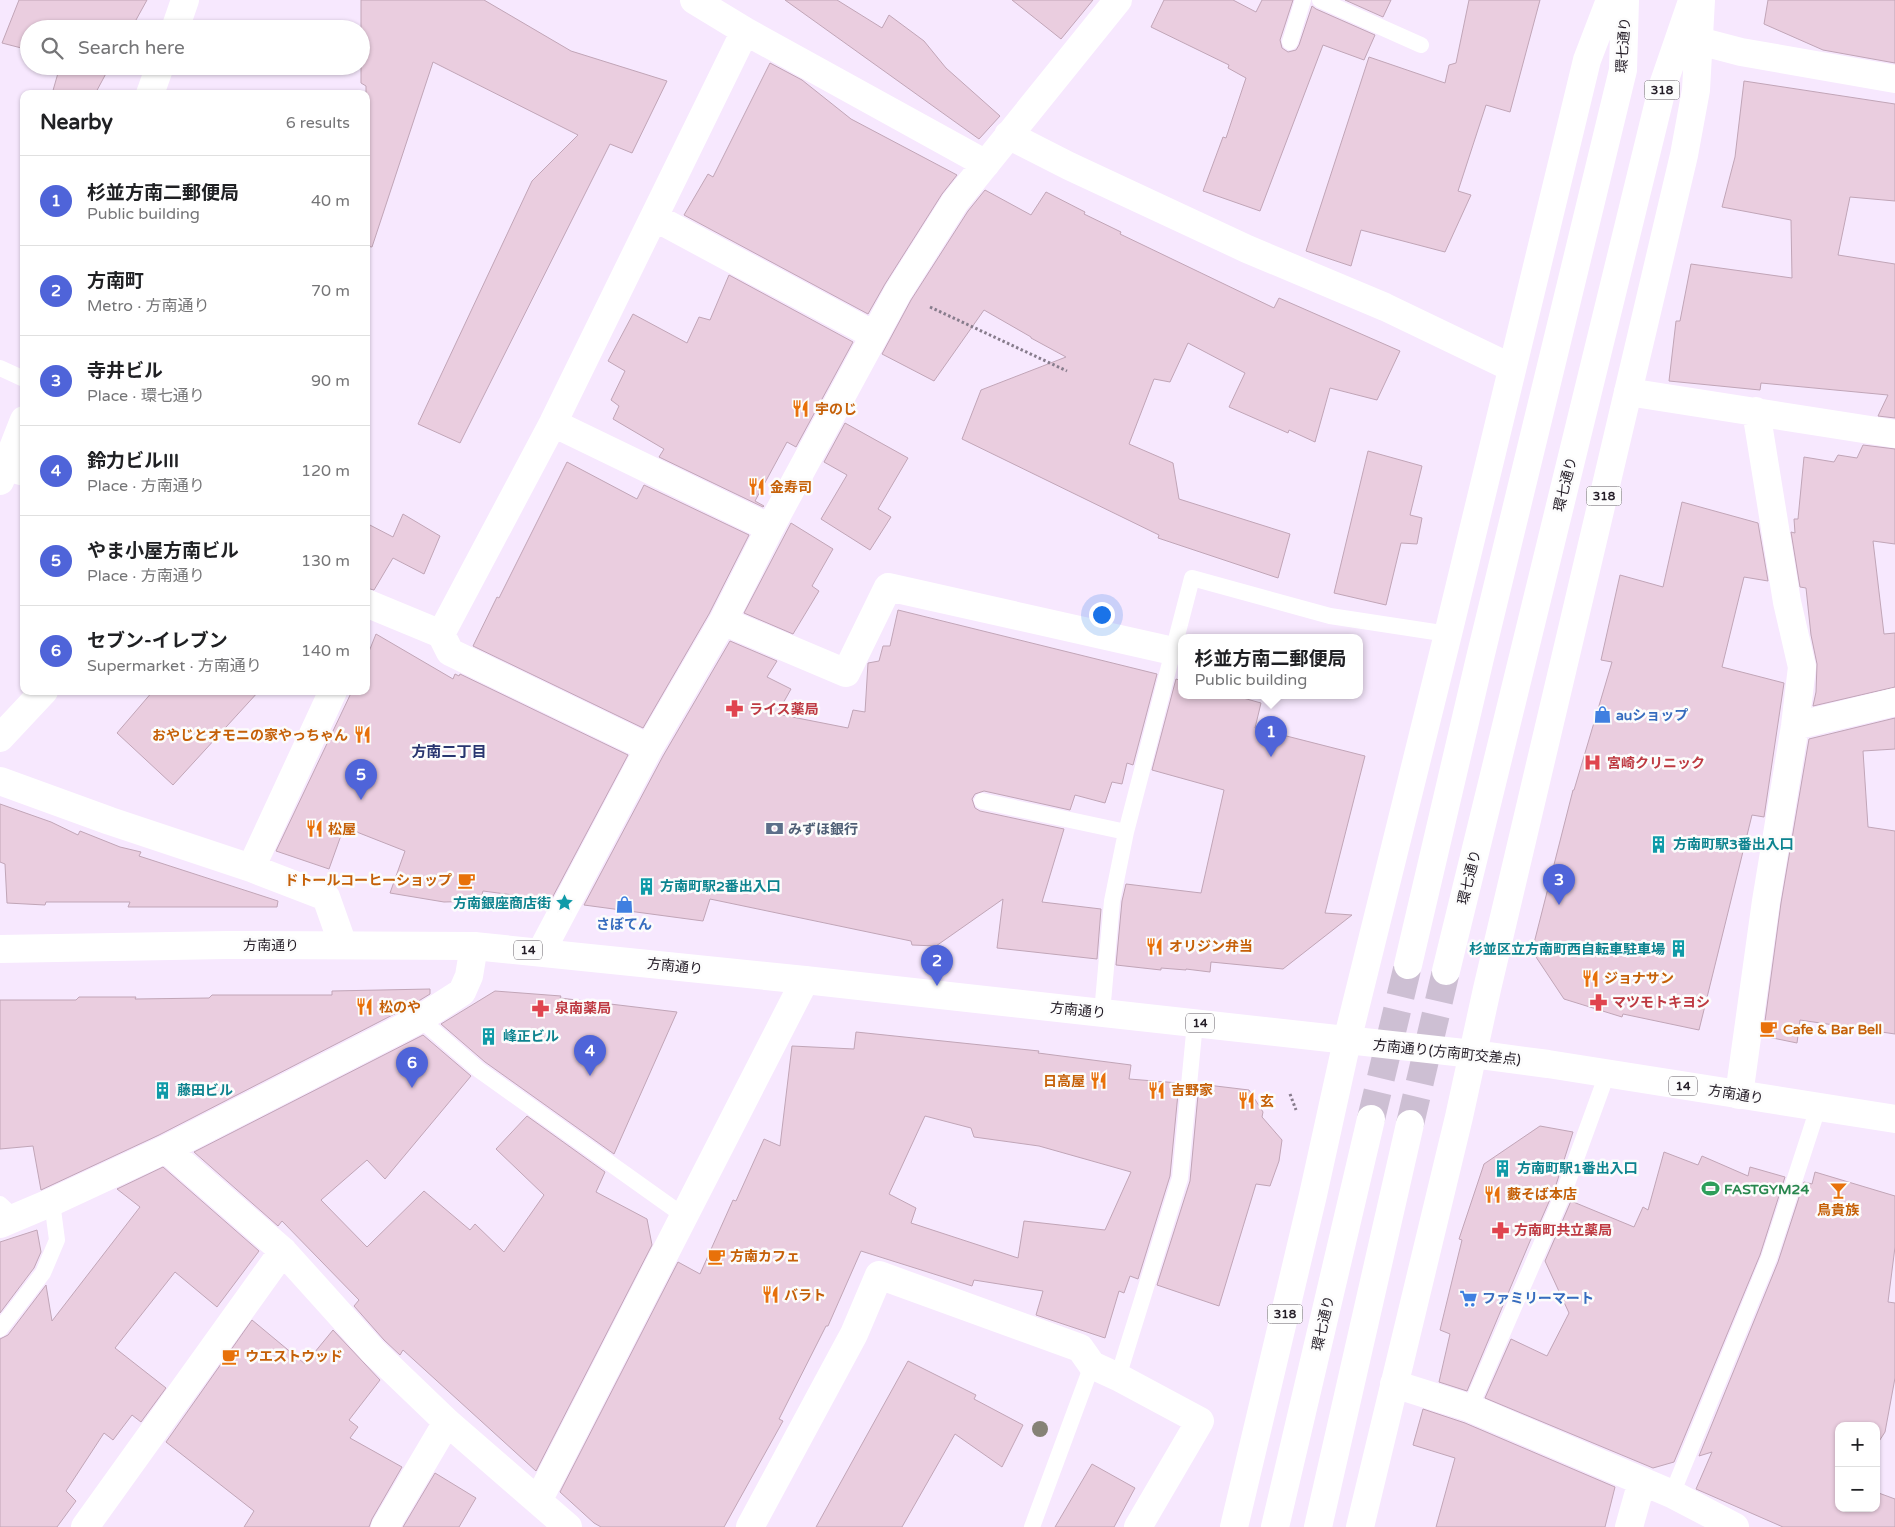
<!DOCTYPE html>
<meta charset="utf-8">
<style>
body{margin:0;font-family:"Varela Round","Noto Sans JP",sans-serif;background:#f6f6f6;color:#202124}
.controls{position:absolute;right:15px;bottom:15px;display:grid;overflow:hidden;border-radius:10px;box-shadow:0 1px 4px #0004}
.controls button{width:45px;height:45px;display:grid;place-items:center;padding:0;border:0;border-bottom:1px solid #e0e0e0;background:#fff;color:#202124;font:25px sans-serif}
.you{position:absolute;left:1101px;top:614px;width:18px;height:18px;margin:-12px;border:4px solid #fff;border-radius:50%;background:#1a73e8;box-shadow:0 0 0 8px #1a73e833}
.badge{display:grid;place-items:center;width:32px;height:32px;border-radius:50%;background:#4f64d9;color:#fff;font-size:16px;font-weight:700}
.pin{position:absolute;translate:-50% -41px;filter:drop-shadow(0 1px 2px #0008)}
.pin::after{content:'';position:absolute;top:26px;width:18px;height:15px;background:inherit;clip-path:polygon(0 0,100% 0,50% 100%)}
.popup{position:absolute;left:1178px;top:634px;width:185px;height:65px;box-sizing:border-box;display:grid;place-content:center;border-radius:10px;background:#fff;filter:drop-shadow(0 1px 4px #0005);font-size:16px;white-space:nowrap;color:#757577}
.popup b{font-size:19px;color:#202124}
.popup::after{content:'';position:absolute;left:50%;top:100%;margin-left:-10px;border:10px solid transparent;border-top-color:#fff}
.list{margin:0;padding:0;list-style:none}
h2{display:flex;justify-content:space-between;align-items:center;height:65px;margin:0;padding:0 20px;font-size:21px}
h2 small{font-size:16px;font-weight:400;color:#757577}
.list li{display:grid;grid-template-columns:32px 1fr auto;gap:15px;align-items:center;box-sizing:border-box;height:90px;padding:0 20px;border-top:1px solid #e0e0e0}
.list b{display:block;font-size:19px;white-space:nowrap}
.list p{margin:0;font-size:16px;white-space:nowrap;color:#757577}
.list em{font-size:16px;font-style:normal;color:#757577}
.icon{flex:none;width:28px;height:28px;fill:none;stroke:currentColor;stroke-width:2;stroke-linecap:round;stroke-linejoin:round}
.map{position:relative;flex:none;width:1895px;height:1527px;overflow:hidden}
.search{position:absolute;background:#fff;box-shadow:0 1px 4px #0004;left:20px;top:20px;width:350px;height:55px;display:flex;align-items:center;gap:12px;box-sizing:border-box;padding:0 18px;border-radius:28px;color:#757577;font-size:19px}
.panel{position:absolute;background:#fff;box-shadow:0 1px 4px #0004;left:20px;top:90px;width:350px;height:605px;border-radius:10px}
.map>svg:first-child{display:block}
</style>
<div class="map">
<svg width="1895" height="1527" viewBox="0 0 1895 1527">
<rect width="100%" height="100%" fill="#f7e8fe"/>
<path fill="#eacddf" stroke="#c1a5b7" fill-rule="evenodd" d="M19 0H147L131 29H29V50L2 43Z
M361 0H484L571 51 667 81 632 153 610 144 460 443 418 424 532 181 578 135 433 62 372 247 366 246V86L361 83Z
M785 0H837L882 28 889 15 924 41 946 68 1000 116 979 139Z
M1012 0H1093L1061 39Z
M1164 0H1233L1256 12 1262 0H1293L1280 40 1282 48 1288 52 1296 50 1299 45 1312 6 1316 9 1375 35 1364 60 1323 45 1260 211 1203 191 1223 137 1226 138 1246 78 1228 68 1229 65 1151 27Z
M1345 0H1391L1383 17Z
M1469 0H1540L1510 112 1486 105 1458 191 1471 195 1445 252 1361 230 1351 266 1306 251 1369 57 1445 83 1449 65 1456 63Z
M1768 0H1895V63L1823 50 1764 24Z
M770 63 802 80 851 119 957 175 942 194 885 284 868 314 684 215 708 174 713 177Z
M60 66H110L95 94H52Z
M1744 81 1895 104V201L1850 197 1838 255 1895 264V418L1878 416 1888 395 1761 383 1760 390 1669 381 1676 321H1680L1691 264 1792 278 1791 220 1722 207 1735 157Z
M985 190 1031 215 1046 192 1085 212 1084 214 1121 232 1120 234 1274 308 1279 298 1400 351 1377 400 1330 388 1315 442 1289 430 1288 433 1229 407 1245 373 1188 343 1170 382 1154 379 1129 444 1173 463 1179 499 1290 534 1278 578 1158 538 1159 535 962 439 981 390 1066 357 1031 338V337L984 310 934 381 882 354 911 300 968 211Z
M729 275 853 342 796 447 787 442 755 501 764 506 763 507 659 457 664 449 613 419 619 406 611 400 625 371 608 361 633 314 687 343 699 317 710 320Z
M845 423 908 458 878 509 891 517 870 550 821 519 847 475 824 462Z
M1863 445 1895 449V544L1873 541 1884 634 1895 633V687L1813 706 1816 692 1817 664 1811 635 1806 588 1800 587 1791 532 1795 533 1794 519H1798L1804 457 1834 462 1838 455 1857 458Z
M1368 451 1422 466 1410 515 1422 518 1417 544 1401 543 1386 605 1334 593Z
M567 462 637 499 644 485 749 535 709 614 643 728 473 646 497 597 499 598Z
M1682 502 1758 523 1768 581 1744 577 1722 667 1784 683 1764 817 1752 815 1699 1030 1623 1014 1622 1017 1564 999 1532 951 1573 790H1574L1612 662 1601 660 1620 575 1663 587Z
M403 514 440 536 424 574 393 558 374 590 366 588V523L393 537Z
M791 523 833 549 812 586 819 591 793 634 744 613Z
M898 610 1157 674 1133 765 1127 763 1122 784 1112 782 1105 803 1075 795 1070 810 984 791 975 794 972 799 975 808 980 811 1064 829 1042 902 1101 909 1097 959 997 948 1003 899 936 946 912 945 911 941 710 899 703 921 584 905 663 756 730 641 777 661 767 677 791 689 777 714 848 728 853 710 865 712 868 663 879 661 883 646H890Z
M376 634 453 679 455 674 459 676 460 674 628 755 551 900 483 891 480 901 444 902 390 893 405 851 344 827 329 869 276 851 352 691H366V659Z
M1176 679 1182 681V696H1236L1261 703 1255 728 1365 756 1325 913 1352 915 1283 969 1211 962 1210 972 1186 969V970L1161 968V970L1116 965 1122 901 1126 884 1201 893 1224 790 1152 770Z
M153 691H259L173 785 117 733Z
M1895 718V749L1863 751 1868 827 1895 831V1034L1800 1020 1797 1043 1763 1036 1781 903 1809 739Z
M0 804 51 822 78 835 80 831 120 847 141 852 139 856 278 901 277 907H128L130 902H46L45 905 7 903 5 864 0 862Z
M430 989V994L412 1005 159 1135 41 1190 33 1146 0 1149V1000H76L79 997H136L135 999 209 998 212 995H332V991Z
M495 991 561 996 560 998 677 1012 614 1154 485 1062 441 1024Z
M856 1032 1039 1051 1038 1053 1131 1065 1129 1079 1179 1083 1170 1176 1138 1279 1130 1276 1124 1293 1119 1291 1105 1338 1036 1315 1043 1291 974 1280 972 1286 861 1251 828 1326H826L779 1419 783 1421 724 1527H601L594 1523 560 1492 678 1262 700 1274 733 1200 736 1201 764 1139 780 1146 792 1046 854 1049ZM925 1116 971 1128 974 1137 1039 1146 1131 1172 1105 1230 1024 1221 1018 1258 911 1223 916 1208 889 1194Z
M423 1035 471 1076 385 1179 367 1160 321 1200 367 1247 424 1191 470 1230 475 1224 504 1252 544 1195 496 1149 527 1116 605 1172 596 1192 647 1219 652 1245 536 1471 403 1350 400 1355 384 1340 354 1306 359 1300 282 1221 278 1226 194 1152Z
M1199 1084 1249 1090 1263 1112 1262 1117 1282 1140 1279 1161 1270 1186 1256 1184 1219 1306 1157 1285 1190 1181Z
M1540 1126 1573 1132 1555 1188 1534 1236 1533 1234 1467 1391 1439 1382 1450 1334 1440 1330 1462 1240 1459 1239 1484 1164Z
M1664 1152 1698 1165 1702 1156 1748 1176 1750 1167 1785 1177 1760 1255 1674 1462 1653 1468 1485 1398 1511 1339 1547 1356 1569 1313 1545 1261 1571 1201 1634 1227 1643 1207 1648 1210Z
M163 1167 259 1251 217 1307 175 1272 115 1348 166 1388 141 1422 132 1415 113 1440 104 1433 66 1491 76 1501 57 1527H0V1339L8 1335 46 1285 52 1321 140 1207 117 1189Z
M1815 1172 1895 1196V1247L1888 1302 1895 1303V1378L1885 1432 1876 1446V1426H1839V1508H1876V1492L1895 1499V1527H1783L1696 1489 1712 1452 1699 1456 1778 1262 1804 1182 1812 1184Z
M37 1230 41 1252 34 1268 0 1313V1242Z
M252 1320 305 1364 333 1330 380 1380 349 1420 358 1427 350 1438 402 1467 372 1519 369 1527H244L254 1511 166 1442Z
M908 1361 976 1395 974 1399 1023 1425 1002 1467 955 1434 902 1527H816Z
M1423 1409 1465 1423 1615 1487 1605 1527H1436L1455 1458 1413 1445Z
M1092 1464 1135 1488 1114 1527H1055Z
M435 1473 476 1498 459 1527H403Z"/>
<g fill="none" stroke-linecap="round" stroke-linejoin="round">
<path stroke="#cdbfd3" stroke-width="28" stroke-dasharray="28 14" stroke-linecap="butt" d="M1371 1119 1408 965
M1410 1124 1446 971"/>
<path stroke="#877c8c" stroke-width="3" stroke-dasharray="2.5 2.5" stroke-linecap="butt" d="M930 307 1067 371
M1290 1094 1296 1110"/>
<path stroke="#fff" stroke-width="16" d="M1320 0 1421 45
M1290 42 1303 0
M0 368 24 379
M5 473 24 478
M982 801 1126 832
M1102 1013 1112 901 1126 832 1192 578 1330 616 1448 634
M420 1019 479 1070 684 1216
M0 1204 14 1217
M0 1329 43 1273 57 1240 52 1202
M1118 1377 1180 1178 1195 1023
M1470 1408 1564 1192 1607 1074
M1672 1494 1769 1258 1818 1108
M1032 1527 1092 1365"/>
<path stroke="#fff" stroke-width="28" d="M694 0 745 31 986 164
M175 29 185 0
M1699 41 1741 52 1895 79
M150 94 160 66
M1008 135 1069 166 1247 249 1385 307 1512 368
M654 217 874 335
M1628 392 1895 434
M553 423 770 528
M0 481 24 420
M366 603 441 634 553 423 745 31
M723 621 846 673 888 587 1173 651
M441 634 450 652 649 748
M1795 726 1895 702
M0 738 44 691
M0 781 110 821 251 868 326 897 343 945
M251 868 333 691
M541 952 649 748 723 621 770 528 898 292 955 202 1118 0
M1739 1095 1766 901 1795 726 1802 667 1787 602 1756 411
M166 1149 283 1251 373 1351 447 1422 568 1527
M0 1224 52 1202 166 1149 420 1019 462 992 469 976 474 946
M1394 1384 1470 1408 1672 1494 1735 1527
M538 1501 805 980
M85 1527 283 1251
M385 1527 447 1422
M750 1527 854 1334 879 1275 1080 1348 1092 1365 1118 1377 1200 1421 1138 1527
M1629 1527 1642 1481"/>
<path stroke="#fff" stroke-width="28" d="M0 949 227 945 474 946 805 980 1473 1054 1548 1064 1895 1119
M1408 965 1480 658 1623 70 1625 0
M1446 971 1663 85 1692 1
M1234 1527 1313 1195 1347 1041 1448 634 1587 60 1610 0
M1275 1527 1371 1119
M1318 1527 1410 1124
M1360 1527 1459 1117 1487 989 1684 155 1696 90 1701 0"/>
</g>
<circle fill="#868276" cx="1040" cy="1429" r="8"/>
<defs>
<symbol id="restaurant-bare" viewBox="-9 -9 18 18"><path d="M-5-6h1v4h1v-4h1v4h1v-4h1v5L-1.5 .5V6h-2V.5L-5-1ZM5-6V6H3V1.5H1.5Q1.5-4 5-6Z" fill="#e8710a" stroke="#fcfcfc" stroke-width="2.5" paint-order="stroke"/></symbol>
<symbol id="pharmacy-bare" viewBox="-9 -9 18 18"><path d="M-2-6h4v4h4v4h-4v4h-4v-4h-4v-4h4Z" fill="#e0444e" stroke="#fcfcfc" stroke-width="2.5" paint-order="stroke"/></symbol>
<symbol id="shop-bare" viewBox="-9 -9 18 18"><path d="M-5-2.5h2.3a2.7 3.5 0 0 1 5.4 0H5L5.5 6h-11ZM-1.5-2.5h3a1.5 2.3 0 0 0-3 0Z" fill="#3f7fe0" stroke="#fcfcfc" stroke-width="2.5" paint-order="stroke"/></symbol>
<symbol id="hospital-bare" viewBox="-9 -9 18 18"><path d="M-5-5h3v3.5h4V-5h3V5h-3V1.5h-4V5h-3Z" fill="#e0444e" stroke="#fcfcfc" stroke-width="2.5" paint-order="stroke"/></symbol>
<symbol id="bank-bare" viewBox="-9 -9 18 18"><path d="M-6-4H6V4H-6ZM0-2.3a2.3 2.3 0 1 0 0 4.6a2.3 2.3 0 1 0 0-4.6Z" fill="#5c6f8a" stroke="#fcfcfc" stroke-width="2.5" paint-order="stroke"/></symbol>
<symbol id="building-bare" viewBox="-9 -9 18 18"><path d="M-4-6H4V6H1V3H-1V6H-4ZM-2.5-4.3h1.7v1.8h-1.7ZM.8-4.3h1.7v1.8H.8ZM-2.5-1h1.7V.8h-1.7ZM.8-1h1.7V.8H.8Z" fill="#0f9aa8" stroke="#fcfcfc" stroke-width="2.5" paint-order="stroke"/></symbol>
<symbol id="cafe-bare" viewBox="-9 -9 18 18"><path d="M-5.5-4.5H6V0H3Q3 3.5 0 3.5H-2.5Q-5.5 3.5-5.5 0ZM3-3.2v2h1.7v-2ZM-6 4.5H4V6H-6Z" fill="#e8710a" stroke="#fcfcfc" stroke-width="2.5" paint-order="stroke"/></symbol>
<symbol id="sight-bare" viewBox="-9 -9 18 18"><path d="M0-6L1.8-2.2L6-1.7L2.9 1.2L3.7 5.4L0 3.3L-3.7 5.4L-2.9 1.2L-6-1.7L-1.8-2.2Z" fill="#0f9aa8" stroke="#fcfcfc" stroke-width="2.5" paint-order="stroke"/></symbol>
<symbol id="stadium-bare" viewBox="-9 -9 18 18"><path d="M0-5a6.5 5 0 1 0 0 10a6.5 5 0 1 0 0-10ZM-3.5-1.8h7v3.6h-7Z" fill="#2e9e5b" stroke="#fcfcfc" stroke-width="2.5" paint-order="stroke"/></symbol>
<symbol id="bar-bare" viewBox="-9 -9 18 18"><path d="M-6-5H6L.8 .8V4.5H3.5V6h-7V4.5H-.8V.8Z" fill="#e8710a" stroke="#fcfcfc" stroke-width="2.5" paint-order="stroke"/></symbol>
<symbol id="supermarket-bare" viewBox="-9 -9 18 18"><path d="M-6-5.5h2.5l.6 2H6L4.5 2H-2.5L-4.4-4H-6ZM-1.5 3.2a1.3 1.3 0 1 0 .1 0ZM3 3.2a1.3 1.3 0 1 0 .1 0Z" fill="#3f7fe0" stroke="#fcfcfc" stroke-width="2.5" paint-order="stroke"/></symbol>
</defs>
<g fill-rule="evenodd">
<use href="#restaurant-bare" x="788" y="396" width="25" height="25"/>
<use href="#restaurant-bare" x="744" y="474" width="25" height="25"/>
<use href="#pharmacy-bare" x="722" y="696" width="25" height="25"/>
<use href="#shop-bare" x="1590" y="702" width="25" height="25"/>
<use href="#restaurant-bare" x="350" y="722" width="25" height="25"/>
<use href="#hospital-bare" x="1580" y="750" width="25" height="25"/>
<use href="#restaurant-bare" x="302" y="816" width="25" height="25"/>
<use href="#bank-bare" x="762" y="816" width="25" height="25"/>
<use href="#building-bare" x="1646" y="832" width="25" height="25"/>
<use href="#cafe-bare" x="454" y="868" width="25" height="25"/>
<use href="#building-bare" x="634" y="874" width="25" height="25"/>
<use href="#sight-bare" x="552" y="890" width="25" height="25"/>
<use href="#shop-bare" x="612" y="892" width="25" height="25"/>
<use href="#restaurant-bare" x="1142" y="934" width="25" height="25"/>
<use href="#building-bare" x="1666" y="936" width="25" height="25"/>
<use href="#restaurant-bare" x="1578" y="966" width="25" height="25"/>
<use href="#pharmacy-bare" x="1586" y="990" width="25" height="25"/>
<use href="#restaurant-bare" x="352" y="994" width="25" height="25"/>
<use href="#pharmacy-bare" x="528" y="996" width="25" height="25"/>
<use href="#cafe-bare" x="1756" y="1016" width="25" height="25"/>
<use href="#building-bare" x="476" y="1024" width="25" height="25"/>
<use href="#restaurant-bare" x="1086" y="1068" width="25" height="25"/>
<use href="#building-bare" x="150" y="1078" width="25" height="25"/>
<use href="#restaurant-bare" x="1144" y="1078" width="25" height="25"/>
<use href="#restaurant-bare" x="1234" y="1088" width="25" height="25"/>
<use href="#building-bare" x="1490" y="1156" width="25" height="25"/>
<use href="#stadium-bare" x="1698" y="1176" width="25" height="25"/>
<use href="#bar-bare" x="1826" y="1178" width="25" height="25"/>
<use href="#restaurant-bare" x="1480" y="1182" width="25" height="25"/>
<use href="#pharmacy-bare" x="1488" y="1218" width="25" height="25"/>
<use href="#cafe-bare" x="704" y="1244" width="25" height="25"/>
<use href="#restaurant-bare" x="758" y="1282" width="25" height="25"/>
<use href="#supermarket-bare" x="1456" y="1286" width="25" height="25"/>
<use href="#cafe-bare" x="218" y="1344" width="25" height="25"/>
</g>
<g text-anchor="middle" stroke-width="5" stroke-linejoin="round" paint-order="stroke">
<g fill="#fcfcfc" stroke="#645f66" stroke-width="1">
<rect x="1644.5" y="80.5" width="35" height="19" rx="4"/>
<rect x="1586.5" y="486.5" width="35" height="19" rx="4"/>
<rect x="514" y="940.5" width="28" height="19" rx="4"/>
<rect x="1186" y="1013.5" width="28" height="19" rx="4"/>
<rect x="1669" y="1076.5" width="28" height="19" rx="4"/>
<rect x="1267.5" y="1304.5" width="35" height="19" rx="4"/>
</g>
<g font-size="12" font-weight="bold" fill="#231c26">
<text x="1662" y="94">318</text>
<text x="1604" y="500">318</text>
<text x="528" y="954">14</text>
<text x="1200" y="1027">14</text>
<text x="1683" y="1090">14</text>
<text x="1285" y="1318">318</text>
</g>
<g font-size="14" fill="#231c26" stroke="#fcfcfc">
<text transform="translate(1623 45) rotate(-86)" y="5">環七通り</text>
<text transform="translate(1565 484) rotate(-76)" y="5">環七通り</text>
<text transform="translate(1469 877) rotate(-76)" y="5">環七通り</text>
<text x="271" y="950">方南通り</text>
<text transform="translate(675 966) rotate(6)" y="5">方南通り</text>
<text transform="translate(1078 1010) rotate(6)" y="5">方南通り</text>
<text transform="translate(1447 1052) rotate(6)" y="5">方南通り(方南町交差点)</text>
<text transform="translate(1736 1094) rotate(9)" y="5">方南通り</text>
<text transform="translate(1323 1323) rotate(-77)" y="5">環七通り</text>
</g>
<g font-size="14" font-weight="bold" fill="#c56008" stroke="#fcfcfc" text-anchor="start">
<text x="815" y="414">宇のじ</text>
<text x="770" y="492">金寿司</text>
<text x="348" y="740" text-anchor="end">おやじとオモニの家やっちゃん</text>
<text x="328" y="834">松屋</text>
<text x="452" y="885" text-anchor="end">ドトールコーヒーショップ</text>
<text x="1169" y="951">オリジン弁当</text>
<text x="1604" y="983">ジョナサン</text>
<text x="379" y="1012">松のや</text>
<text x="1783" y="1034">Cafe &amp; Bar Bell</text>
<text x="1085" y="1086" text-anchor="end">日高屋</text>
<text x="1171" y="1095">吉野家</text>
<text x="1260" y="1106">玄</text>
<text x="1507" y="1199">藪そば本店</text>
<text x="1838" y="1215" text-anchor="middle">鳥貴族</text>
<text x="730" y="1261">方南カフェ</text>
<text x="784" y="1300">バラト</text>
<text x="245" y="1361">ウエストウッド</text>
</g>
<g font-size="14" font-weight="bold" fill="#be3a42" stroke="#fcfcfc" text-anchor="start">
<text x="749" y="714">ライス薬局</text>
<text x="1607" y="768">宮崎クリニック</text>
<text x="1612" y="1007">マツモトキヨシ</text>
<text x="555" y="1013">泉南薬局</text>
<text x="1514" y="1235">方南町共立薬局</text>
</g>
<g font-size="14" font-weight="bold" fill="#366cbe" stroke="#fcfcfc" text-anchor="start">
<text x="1616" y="720">auショップ</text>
<text x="624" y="929" text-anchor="middle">さぼてん</text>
<text x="1482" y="1303">ファミリーマート</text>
</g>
<g font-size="14" font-weight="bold" fill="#4e5e75" stroke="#fcfcfc" text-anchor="start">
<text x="788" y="834">みずほ銀行</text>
</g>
<g font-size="14" font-weight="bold" fill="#0d838f" stroke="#fcfcfc" text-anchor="start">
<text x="1673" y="849">方南町駅3番出入口</text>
<text x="660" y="891">方南町駅2番出入口</text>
<text x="551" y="908" text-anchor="end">方南銀座商店街</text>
<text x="1665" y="954" text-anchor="end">杉並区立方南町西自転車駐車場</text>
<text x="503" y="1041">峰正ビル</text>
<text x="177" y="1095">藤田ビル</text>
<text x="1517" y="1173">方南町駅1番出入口</text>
</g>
<g font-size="14" font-weight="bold" fill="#27864d" stroke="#fcfcfc" text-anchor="start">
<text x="1724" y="1194">FASTGYM24</text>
</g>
<g font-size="15" font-weight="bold" fill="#2a3670" stroke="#fcfcfc">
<text x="449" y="757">方南二丁目</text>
</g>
</g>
</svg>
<div class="controls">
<button>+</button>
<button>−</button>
</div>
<div class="you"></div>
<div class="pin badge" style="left:1271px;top:757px">1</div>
<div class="popup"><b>杉並方南二郵便局</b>Public building</div>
<div class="pin badge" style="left:937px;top:986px">2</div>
<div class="pin badge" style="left:1559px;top:905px">3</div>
<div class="pin badge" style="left:590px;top:1076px">4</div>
<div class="pin badge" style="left:361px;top:800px">5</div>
<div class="pin badge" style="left:412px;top:1088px">6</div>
<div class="search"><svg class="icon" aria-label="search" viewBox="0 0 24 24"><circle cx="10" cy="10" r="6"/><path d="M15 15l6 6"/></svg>Search here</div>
<section class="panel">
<h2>Nearby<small>6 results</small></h2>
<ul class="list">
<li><span class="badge">1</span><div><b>杉並方南二郵便局</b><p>Public building</p></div><em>40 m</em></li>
<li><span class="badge">2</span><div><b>方南町</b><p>Metro · 方南通り</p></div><em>70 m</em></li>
<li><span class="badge">3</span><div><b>寺井ビル</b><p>Place · 環七通り</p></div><em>90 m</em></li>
<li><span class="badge">4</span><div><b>鈴力ビルIII</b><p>Place · 方南通り</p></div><em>120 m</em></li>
<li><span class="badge">5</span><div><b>やま小屋方南ビル</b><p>Place · 方南通り</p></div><em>130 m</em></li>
<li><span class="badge">6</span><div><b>セブン-イレブン</b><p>Supermarket · 方南通り</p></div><em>140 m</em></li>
</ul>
</section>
</div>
